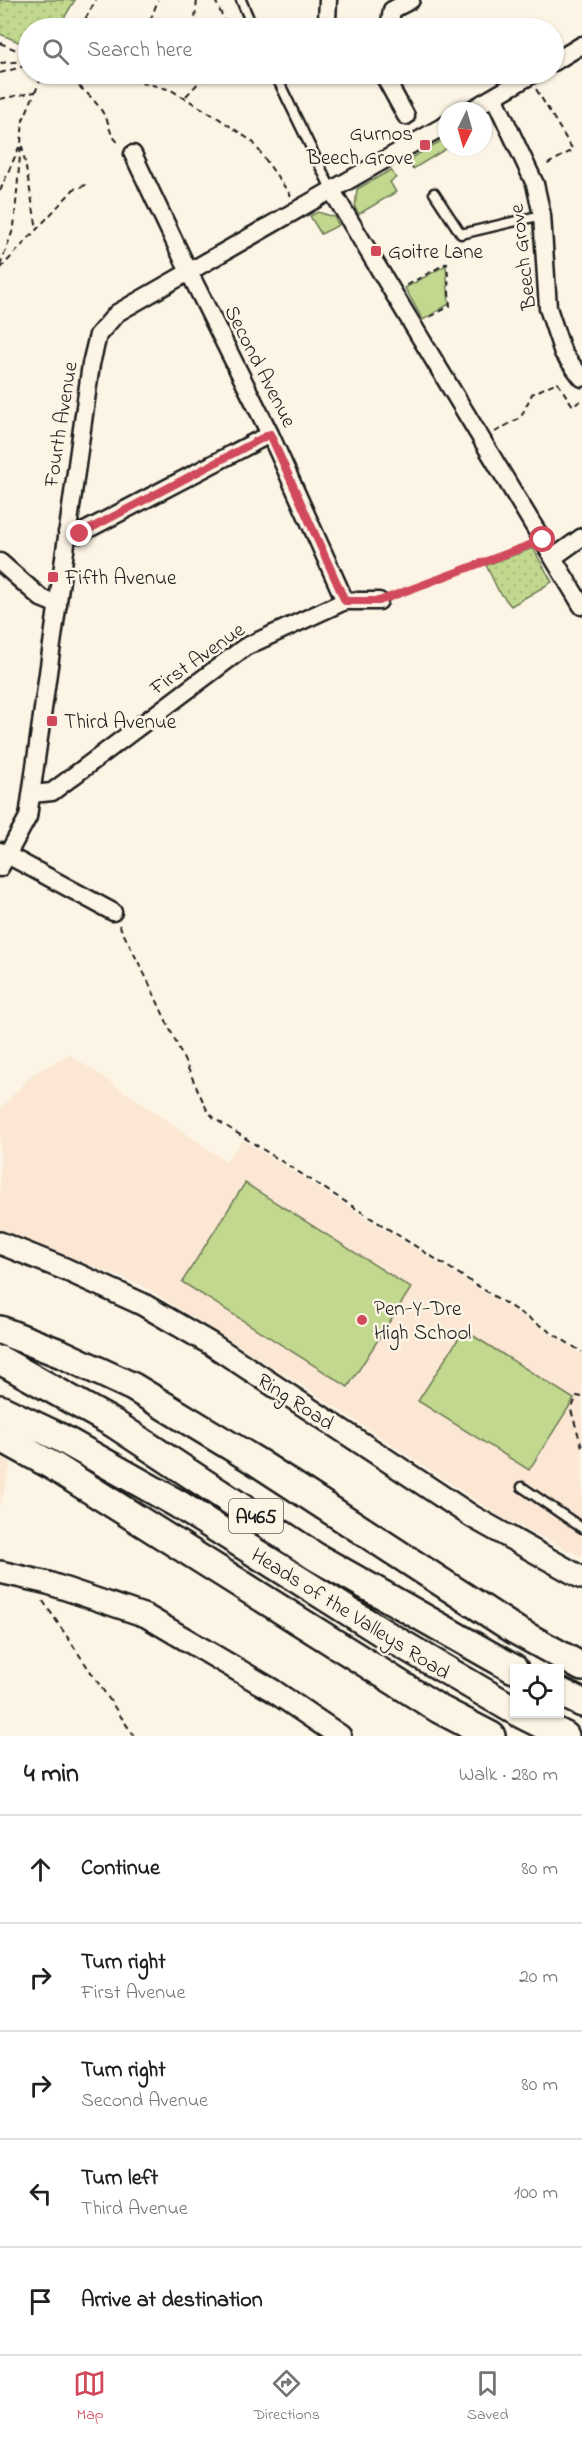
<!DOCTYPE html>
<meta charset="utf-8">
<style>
body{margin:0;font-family:"Indie Flower",sans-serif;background:#f6f6f6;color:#202124}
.controls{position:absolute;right:18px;bottom:18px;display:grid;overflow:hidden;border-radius:0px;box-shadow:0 2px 4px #0004}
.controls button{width:54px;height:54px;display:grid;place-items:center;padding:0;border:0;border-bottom:2px solid #e0e0e0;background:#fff;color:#202124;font:30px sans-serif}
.compass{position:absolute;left:438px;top:102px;width:54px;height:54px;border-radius:50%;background:#fff;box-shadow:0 2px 4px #0004;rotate:185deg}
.stop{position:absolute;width:18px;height:18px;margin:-14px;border:4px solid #d1495b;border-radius:50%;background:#fff}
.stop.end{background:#d1495b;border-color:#fff;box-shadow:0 2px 6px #0008}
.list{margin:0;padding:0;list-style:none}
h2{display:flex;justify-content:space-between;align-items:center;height:78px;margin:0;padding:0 24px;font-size:26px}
h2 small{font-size:20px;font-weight:400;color:#757577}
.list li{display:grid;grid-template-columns:39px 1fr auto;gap:18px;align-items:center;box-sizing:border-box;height:108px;padding:0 24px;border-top:2px solid #e0e0e0}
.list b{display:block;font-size:22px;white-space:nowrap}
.list p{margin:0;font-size:20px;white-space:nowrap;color:#757577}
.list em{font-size:20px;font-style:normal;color:#757577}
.icon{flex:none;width:33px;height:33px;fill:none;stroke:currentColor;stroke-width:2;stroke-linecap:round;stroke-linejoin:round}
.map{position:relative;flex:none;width:582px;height:1736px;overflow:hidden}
.search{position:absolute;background:#fff;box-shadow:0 2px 4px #0004;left:18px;right:18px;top:18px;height:66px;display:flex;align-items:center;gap:15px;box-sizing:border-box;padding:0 21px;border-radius:33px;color:#757577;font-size:22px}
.sheet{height:618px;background:#fff}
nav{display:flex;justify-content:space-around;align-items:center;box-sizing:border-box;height:84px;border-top:2px solid #e0e0e0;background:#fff;font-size:16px;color:#757577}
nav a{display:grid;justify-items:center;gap:3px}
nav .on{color:#d1495b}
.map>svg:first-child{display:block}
</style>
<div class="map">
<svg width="582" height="1736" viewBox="0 0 582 1736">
<defs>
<pattern id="park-dots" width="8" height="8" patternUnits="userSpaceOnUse" patternTransform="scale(1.5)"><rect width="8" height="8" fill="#c1d88e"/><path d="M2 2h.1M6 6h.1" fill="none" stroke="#a5b97a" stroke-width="1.8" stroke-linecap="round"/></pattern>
</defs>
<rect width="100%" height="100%" fill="#fcf5e5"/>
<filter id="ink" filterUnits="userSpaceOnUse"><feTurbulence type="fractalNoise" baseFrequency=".0167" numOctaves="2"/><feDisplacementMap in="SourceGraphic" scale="12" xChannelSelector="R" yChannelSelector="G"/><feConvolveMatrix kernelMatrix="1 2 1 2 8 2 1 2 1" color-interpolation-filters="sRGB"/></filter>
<g filter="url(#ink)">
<path fill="#fbe7d3" d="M69 1054 226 1161 243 1140 582 1354V1557L501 1517 305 1387 141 1285 0 1230V1109L32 1075Z
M0 1456 11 1463 0 1506Z"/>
<path fill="#c1d88e" stroke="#6e7a55" stroke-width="1.5" d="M446 138 447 147H449L413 169 408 160Z
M391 170 396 178 390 182 396 192 359 214 355 208 357 189Z
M318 212 334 217 339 225 321 234 310 216Z
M446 265 449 304 423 320 405 288Z
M245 1183 411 1288 348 1387 182 1282Z
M464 1330 574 1399 529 1470 418 1401Z"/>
<path fill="url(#park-dots)" stroke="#6e7a55" stroke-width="1.5" d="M0 0H75L58 28H28V46L0 34Z
M533 548 552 582 511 606 498 590 486 565Z"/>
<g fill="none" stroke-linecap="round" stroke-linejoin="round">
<defs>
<path id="service" d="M241 0 253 28
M275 74 332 191
M434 193 461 234 542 215
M522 1487 582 1528"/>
<path id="minor" d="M328 0 327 20 333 28
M389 28 392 10 411 0
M554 62 582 45
M383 74 406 116
M494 97 535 184 542 215 548 308 563 353 582 378
M469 111 533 74
M133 154 189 272 270 434 345 601
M332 191 582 606
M67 532 79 534 270 434
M554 557 582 537
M0 562 41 598 58 605
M32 794 52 792 245 647 345 601H379
M0 851 113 912
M0 868 28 817 91 364 98 335 117 313 447 124"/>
<path id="tertiary" d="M0 1243 65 1269 142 1304 211 1344 473 1517 582 1578
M0 1572 48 1583 146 1616 272 1690 340 1736"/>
<path id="trunk" d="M0 1330 62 1354 133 1387 257 1462 515 1630 582 1667
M0 1360 113 1423 316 1557 514 1669
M0 1409 59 1437 178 1504 383 1633 514 1710
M0 1437 53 1466 439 1709 491 1736
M560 1692 582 1703
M521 1714 565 1736"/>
</defs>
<use href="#service" stroke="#1c1c1c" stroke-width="13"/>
<use href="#minor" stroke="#1c1c1c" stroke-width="21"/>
<use href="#tertiary" stroke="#1c1c1c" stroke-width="26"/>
<use href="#trunk" stroke="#1c1c1c" stroke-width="32"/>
<path stroke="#1c1c1c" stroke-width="2" stroke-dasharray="6 4.5" stroke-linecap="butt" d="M215 0 225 22 231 28 240 26
M80 28 96 0
M144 28 149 24 158 0
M194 28 197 0
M0 43 28 55
M0 63 28 61
M0 73 28 65
M62 74C78 85 93 96 103 113 113 127 105 131 121 145
M111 74 171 90 218 118 253 142 291 196
M536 89 573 150 544 166
M186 96 207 74
M0 99 35 92
M22 146 37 229
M410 163 413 169
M0 191 20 145
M0 266 14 227 23 120 43 74
M0 269 74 189 86 185
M407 285 447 263 450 306 428 318
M495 432 521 417 532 394 557 382 573 406 582 400
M392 595 528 545
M119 925 147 979 207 1110 215 1119 582 1352
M582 1397 577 1396 571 1410 582 1447
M43 1601 134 1736"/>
<use href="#service" stroke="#fcf5e5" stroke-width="8"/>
<use href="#minor" stroke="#fcf5e5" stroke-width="16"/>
<use href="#tertiary" stroke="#fcf5e5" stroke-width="21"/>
<use href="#trunk" stroke="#fcf5e5" stroke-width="27"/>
</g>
</g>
<g fill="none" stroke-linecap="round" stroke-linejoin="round" filter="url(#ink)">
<path stroke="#d1495b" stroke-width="8" d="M80 534 270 434 345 601H379L543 540"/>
</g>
<g fill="#d1495b" stroke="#fcf5e5" stroke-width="2">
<rect x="419" y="139" width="12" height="12" rx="3"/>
<rect x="370" y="245" width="12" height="12" rx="3"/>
<rect x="47" y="571" width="12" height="12" rx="3"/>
<rect x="46" y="715" width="12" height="12" rx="3"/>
<circle cx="362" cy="1320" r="6"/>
</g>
<g text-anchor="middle" stroke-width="5" stroke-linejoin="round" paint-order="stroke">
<rect fill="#fcf5e5" stroke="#5f5d58" stroke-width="1.5" x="229" y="1499" width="54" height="34" rx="4.5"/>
<g font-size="20" font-weight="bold" fill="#1c1c1c">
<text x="256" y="1523">A465</text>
</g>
<g font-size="21" fill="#1c1c1c" stroke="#fcf5e5" text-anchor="start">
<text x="413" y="140" text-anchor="end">Gurnos<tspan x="413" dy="24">Beech Grove</tspan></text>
<text x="388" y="258">Goitre Lane</text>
<text x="65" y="584">Fifth Avenue</text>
<text x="64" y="728">Third Avenue</text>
<text x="374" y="1315">Pen-Y-Dre<tspan x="374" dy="24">High School</tspan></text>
</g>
<g font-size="21" fill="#1c1c1c" stroke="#fcf5e5">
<text transform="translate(522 257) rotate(-97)" y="7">Beech Grove</text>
<text transform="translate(261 366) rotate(63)" y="7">Second Avenue</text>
<text transform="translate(60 424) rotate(-81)" y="7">Fourth Avenue</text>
<text transform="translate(197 658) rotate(-35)" y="7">First Avenue</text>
<text transform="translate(296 1401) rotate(33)" y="7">Ring Road</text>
<text transform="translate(351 1613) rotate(32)" y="7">Heads of the Valleys Road</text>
</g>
</g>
</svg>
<div class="controls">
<button><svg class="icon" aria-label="locate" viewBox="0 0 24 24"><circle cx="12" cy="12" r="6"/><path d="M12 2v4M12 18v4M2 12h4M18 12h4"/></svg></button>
</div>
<svg class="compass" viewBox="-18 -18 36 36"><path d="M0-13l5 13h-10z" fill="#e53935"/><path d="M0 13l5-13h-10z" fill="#757577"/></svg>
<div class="stop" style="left:543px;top:540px"></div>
<div class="stop end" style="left:80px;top:534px"></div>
<div class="search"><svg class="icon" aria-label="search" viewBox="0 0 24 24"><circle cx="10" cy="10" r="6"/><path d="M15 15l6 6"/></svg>Search here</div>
</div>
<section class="sheet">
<h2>4 min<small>Walk · 280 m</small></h2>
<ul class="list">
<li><svg class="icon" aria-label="ahead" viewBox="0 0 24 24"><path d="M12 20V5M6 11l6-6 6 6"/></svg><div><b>Continue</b></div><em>80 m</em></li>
<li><svg class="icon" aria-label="right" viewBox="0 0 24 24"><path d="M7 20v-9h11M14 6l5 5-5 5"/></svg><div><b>Turn right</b><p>First Avenue</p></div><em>20 m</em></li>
<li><svg class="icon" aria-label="right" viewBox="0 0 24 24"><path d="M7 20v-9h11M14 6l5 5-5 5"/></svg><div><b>Turn right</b><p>Second Avenue</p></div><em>80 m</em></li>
<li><svg class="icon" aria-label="left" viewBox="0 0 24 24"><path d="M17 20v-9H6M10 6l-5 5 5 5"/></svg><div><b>Turn left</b><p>Third Avenue</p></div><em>100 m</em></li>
<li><svg class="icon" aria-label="arrive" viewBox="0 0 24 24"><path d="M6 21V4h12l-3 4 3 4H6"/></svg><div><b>Arrive at destination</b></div></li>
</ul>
</section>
<nav>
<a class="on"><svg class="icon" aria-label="map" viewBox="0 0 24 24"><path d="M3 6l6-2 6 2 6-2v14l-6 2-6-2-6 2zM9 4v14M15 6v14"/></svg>Map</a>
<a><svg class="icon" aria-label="directions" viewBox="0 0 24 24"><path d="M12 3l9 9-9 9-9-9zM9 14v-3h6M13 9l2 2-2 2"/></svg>Directions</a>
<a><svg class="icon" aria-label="saved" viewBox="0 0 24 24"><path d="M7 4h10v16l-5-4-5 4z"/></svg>Saved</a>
</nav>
